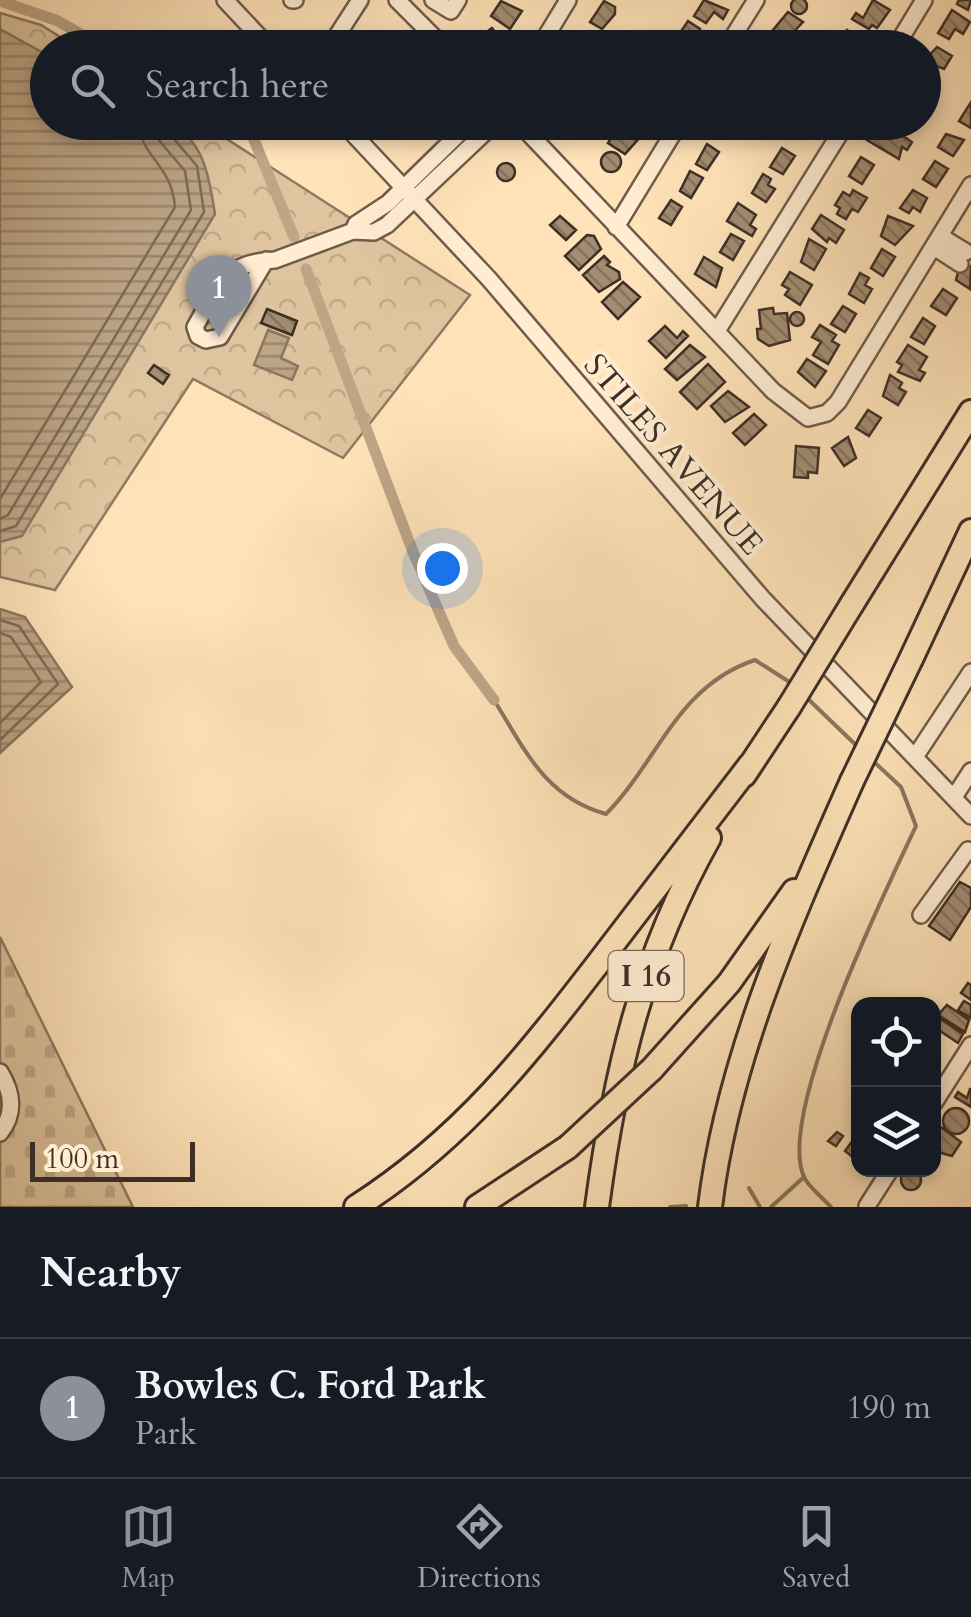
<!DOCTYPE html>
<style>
body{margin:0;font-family:Cardo,serif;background:#242831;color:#f1f3f6}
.controls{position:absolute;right:30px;bottom:30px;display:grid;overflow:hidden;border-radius:20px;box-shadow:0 5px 15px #0003}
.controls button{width:90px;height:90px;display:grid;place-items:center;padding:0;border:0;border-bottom:2px solid #363941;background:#171b24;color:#f1f3f6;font:50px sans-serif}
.scale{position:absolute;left:30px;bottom:25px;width:165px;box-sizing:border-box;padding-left:10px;border:5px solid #3d2f26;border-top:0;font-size:28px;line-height:35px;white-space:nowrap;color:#3d2f26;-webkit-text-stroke:8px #ffecd1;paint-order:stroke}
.you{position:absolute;left:442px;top:568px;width:35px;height:35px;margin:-25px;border:8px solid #fff;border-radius:50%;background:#1a73e8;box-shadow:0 0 0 15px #1a73e833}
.badge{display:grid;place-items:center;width:65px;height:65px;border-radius:50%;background:#8c9099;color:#fff;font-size:32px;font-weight:700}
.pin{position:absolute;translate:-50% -82px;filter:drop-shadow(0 2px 5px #0008)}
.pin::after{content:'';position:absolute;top:52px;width:35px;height:30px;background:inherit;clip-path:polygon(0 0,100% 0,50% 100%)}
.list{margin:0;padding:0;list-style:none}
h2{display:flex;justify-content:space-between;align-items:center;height:130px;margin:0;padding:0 40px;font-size:42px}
h2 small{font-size:32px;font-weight:400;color:#9ea1a6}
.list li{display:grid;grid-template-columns:65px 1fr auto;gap:30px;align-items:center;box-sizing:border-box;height:140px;padding:0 40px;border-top:2px solid #363941}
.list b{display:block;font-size:38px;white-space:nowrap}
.list p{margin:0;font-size:32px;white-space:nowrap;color:#9ea1a6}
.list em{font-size:32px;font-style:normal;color:#9ea1a6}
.icon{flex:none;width:55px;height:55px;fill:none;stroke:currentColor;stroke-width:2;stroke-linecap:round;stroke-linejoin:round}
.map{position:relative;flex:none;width:971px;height:1207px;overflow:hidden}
.search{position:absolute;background:#171b24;box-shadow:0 5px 15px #0003;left:30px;right:30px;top:30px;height:110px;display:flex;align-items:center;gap:25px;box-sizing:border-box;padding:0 35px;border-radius:55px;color:#9ea1a6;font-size:38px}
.sheet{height:270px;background:#171b24}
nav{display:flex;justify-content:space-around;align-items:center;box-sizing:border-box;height:140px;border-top:2px solid #363941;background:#171b24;font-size:28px;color:#9ea1a6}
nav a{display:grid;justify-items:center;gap:5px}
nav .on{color:#8c9099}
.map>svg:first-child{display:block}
</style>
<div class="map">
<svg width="971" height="1207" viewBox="0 0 971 1207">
<defs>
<pattern id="cemetery-stones" width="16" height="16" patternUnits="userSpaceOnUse" patternTransform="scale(2.5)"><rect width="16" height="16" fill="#dec49f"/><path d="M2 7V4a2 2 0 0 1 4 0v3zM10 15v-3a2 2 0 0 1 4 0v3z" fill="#bfa989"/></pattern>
<pattern id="park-crowns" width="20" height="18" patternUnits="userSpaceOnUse" patternTransform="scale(2.5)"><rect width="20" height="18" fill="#dec49f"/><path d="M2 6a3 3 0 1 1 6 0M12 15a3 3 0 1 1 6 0" fill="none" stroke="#bfa989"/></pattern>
<pattern id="water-rules" width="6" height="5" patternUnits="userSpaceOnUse" patternTransform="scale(2.5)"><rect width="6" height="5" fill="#bda586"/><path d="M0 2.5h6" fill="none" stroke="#9b876d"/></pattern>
<pattern id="building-back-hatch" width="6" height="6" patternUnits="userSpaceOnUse" patternTransform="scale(2.5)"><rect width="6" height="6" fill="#a28c72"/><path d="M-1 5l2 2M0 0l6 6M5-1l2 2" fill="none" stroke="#85735d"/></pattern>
</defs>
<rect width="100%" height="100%" fill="#ffe2b8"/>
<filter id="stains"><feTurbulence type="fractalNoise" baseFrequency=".002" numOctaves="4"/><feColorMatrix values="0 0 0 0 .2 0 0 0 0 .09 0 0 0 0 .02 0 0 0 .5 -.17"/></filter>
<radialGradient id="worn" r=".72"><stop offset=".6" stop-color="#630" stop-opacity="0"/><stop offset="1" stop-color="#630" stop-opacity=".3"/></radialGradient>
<path fill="url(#cemetery-stones)" stroke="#8e7a62" stroke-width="2.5" d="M0 937 133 1207H0Z"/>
<path fill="url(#park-crowns)" stroke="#8e7a62" stroke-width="2.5" d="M0 13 41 25 76 47 48 48V122L202 123 470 295 343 458 193 379 55 590 0 577Z"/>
<path fill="url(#water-rules)" stroke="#8a7660" stroke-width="2.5" d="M0 29 47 55 48 122H169C205 142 209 177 215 214L22 536 0 542Z
M268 330 289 338 281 358 298 366 292 380 254 365Z
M0 609 25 617 72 687 0 753Z"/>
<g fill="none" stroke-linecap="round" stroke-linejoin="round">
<path stroke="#7d6a56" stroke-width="2.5" d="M0 499 175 207C171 162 140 158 139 122
M0 519 8 515 191 210 185 171 157 138 154 122
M0 531 16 526 204 212 197 166 168 132 166 122
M0 620 19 626 58 684 0 740
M0 633 11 637 41 682 0 723"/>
<path stroke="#8a7660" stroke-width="4" d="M806 697 860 749
M494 700C525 750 545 797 606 814 659 760 677 686 755 660L791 683
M749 1188 760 1207
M670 1207 686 1206
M771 1207 804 1177
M831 1207C823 1198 811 1189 805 1179 773 1119 887 888 916 826L901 787 871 759"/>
<path stroke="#bda586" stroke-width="11" d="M0 1 58 21 105 48
M234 122 252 135 294 237
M306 269 413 552 454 646 494 700"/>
</g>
<path fill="url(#building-back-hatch)" stroke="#3d2f26" stroke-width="2.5" d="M791 6a8 8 0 1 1 16 0a8 8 0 1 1-16 0Z
M704 0 728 10 723 19 714 12 706 23 694 16Z
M873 0 890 10 877 28 872 25 869 29 852 19 856 13 863 18Z
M959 0H971L968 10 957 4Z
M501 1 522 11 510 29 491 16Z
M604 1 615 7V14L602 29 590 22Z
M952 10 970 22 963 34 955 29 949 39 938 33Z
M788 12 803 22 787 39 773 30Z
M688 21 700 29 689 48 676 39Z
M492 28 502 41 494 48H482L481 36Z
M847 30 862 39 859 48H836Z
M392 33 406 48 377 47Z
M775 35 785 42V48L762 47Z
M937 47 952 56 944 69 924 61Z
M924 73 933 78 924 93Z
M971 102V128L959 121Z
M621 122 642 135 625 154 608 143Z
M785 122H811L816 126 802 139 782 128Z
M885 124 912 142 907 150 902 147 899 159 867 140 875 128 881 131Z
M946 134 964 140 953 156 938 147Z
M707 144 719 152 707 170 696 164Z
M782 148 795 156 783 174 770 167Z
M601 162a10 10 0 1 1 20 0a10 10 0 1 1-20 0Z
M861 157 874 165 862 184 849 176Z
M935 161 948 169 936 187 923 179Z
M497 172a9 9 0 1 1 18 0a9 9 0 1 1-18 0Z
M690 171 703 178 691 198 680 191Z
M763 174 771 179 768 185 775 189 766 202 752 193Z
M853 190 867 198 858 212 852 209 846 219 837 214 840 208 835 205 843 192 850 196Z
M913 190 927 198 920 212 913 207 909 213 900 208Z
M671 200 682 207 671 225 659 218Z
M738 203 756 215 750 225 756 229 752 236 727 221Z
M821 215 844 230 836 243 829 238 827 242 812 229Z
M560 216 576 230 566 240 550 225Z
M888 216 913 226 895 245 881 236Z
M731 234 744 241 733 260 720 252Z
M587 235 594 236 601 249 579 270 565 256Z
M809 239 826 249 814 270 801 262Z
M882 249 895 257 883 276 871 268Z
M604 256 610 262 607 265 619 272 620 279 599 292 583 275Z
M704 257 722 268 716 287 695 274Z
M961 261 971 267 970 289 956 280Z
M790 272 812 285 800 305 785 295 789 289 782 285Z
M860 273 869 278 865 285 872 289 864 303 849 294Z
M623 282 640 297 618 319 602 302Z
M943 289 957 298 946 315 931 306Z
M843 306 856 314 845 332 831 324Z
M773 308 774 314 787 313 790 340 769 346 758 339 757 329H761L759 310Z
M267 309 297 321 292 335 261 323Z
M790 319a7 7 0 1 1 14 0a7 7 0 1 1-14 0Z
M923 318 935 326 924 344 911 337Z
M820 325 836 335 832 341 839 345 828 364 813 355 821 342 812 337Z
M665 326 677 338 683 331 688 336 666 358 649 341Z
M690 345 705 357 677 380 665 369Z
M908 345 927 357 919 370 925 373 920 381 898 372 902 365 897 362Z
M807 359 826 371 815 387 798 372Z
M708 364 725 382 697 409 680 392Z
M154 365 169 375 163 384 148 373Z
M890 375 902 383 899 388 906 392 898 405 883 396Z
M728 391 749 407 725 422 711 406Z
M868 410 881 418 869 436 856 428Z
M754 414 766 425 745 445 733 433Z
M848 437 856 458 844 466 832 448Z
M796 446 819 448 817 473 808 472V478L794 477Z
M960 882 971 888V907L950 940 929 926Z
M968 983 971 985V1000L961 993Z
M964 1001 971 1005V1018L958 1010Z
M947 1005 969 1020 965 1032 938 1015Z
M936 1016 963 1034 958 1043 934 1027Z
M970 1089H971V1107L955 1097 958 1092 967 1098Z
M943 1121a13 13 0 1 1 26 0a13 13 0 1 1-26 0Z
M938 1125 961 1142 952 1156 934 1151V1131Z
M837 1132 843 1136 836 1146 828 1141Z
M853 1140 858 1144V1161L845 1151Z
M901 1180a10 10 0 1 1 20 0a10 10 0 1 1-20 0Z"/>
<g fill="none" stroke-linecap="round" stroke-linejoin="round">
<defs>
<path id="minor" d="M225 0 270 48
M292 0H295
M397 0 445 48
M433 0 451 11 458 0
M329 48 360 0
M539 48 568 0
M726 48 756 0
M895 48 924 0
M342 122 489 279 763 599 971 816
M471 122 388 203 356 224 353 231 374 232 387 225 496 122
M518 122 773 391 808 418 827 413 838 402 971 185
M616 227 680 122
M940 236 966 252
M934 247 960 264
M266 260 220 337 206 340 198 336 195 327C218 287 223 262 275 260L353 231
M717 331 847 122
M915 757 971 672
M954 797 971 771
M921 915 968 850
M0 1072C13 1093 15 1114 0 1133
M934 1103 971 1045
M867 1206 890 1170"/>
<path id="highway" d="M852 604 971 412
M911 659 971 531
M744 775 789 707
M652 1069 729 983 794 891
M356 1207C464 1138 529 1053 606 953 654 890 702 827 750 765
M477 1207 568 1147
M597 1207C615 1072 642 957 709 838
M710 1207C728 1058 792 917 852 781"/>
</defs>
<use href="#minor" stroke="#6e5c4a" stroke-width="20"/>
<use href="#highway" stroke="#3d2f26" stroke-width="28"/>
<use href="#minor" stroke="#ffecd1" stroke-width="15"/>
<use href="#highway" stroke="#ffe2b8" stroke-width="22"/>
<defs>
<path id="highway-bridge" d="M789 707 852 604
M852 781 911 659
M568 1147 652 1069"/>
</defs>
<use href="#highway-bridge" stroke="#3d2f26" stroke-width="28" stroke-linecap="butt"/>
<use href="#highway-bridge" stroke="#ffe2b8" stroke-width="22"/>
</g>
<g text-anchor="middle" stroke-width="8" stroke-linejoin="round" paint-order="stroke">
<rect fill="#ffecd1" stroke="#776859" stroke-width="2.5" x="608.5" y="951" width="75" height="50" rx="8"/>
<g font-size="30" font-weight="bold" fill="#3d2f26">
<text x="646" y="986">I 16</text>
</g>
<g font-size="32" fill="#3d2f26" stroke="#ffecd1">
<text transform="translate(674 454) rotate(49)" y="11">STILES AVENUE</text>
</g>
</g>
<rect width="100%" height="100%" filter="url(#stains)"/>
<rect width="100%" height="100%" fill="url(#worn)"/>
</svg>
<div class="controls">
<button><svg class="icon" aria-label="locate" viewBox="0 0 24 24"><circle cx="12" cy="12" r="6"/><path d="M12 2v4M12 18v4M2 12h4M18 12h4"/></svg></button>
<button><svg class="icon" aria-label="layers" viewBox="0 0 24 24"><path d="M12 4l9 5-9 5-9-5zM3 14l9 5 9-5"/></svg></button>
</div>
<div class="scale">100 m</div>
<div class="you"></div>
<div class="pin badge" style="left:219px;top:337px">1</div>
<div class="search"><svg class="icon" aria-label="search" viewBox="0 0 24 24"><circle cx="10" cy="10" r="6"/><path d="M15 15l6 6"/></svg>Search here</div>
</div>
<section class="sheet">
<h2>Nearby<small></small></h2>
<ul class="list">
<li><span class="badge">1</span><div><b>Bowles C. Ford Park</b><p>Park</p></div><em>190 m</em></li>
</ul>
</section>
<nav>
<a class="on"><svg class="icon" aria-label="map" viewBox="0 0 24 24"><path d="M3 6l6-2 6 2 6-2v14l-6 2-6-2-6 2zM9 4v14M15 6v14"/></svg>Map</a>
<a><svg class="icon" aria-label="directions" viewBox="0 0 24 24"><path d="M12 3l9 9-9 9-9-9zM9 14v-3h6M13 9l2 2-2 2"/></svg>Directions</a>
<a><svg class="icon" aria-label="saved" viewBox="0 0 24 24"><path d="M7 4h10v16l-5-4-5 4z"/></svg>Saved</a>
</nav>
